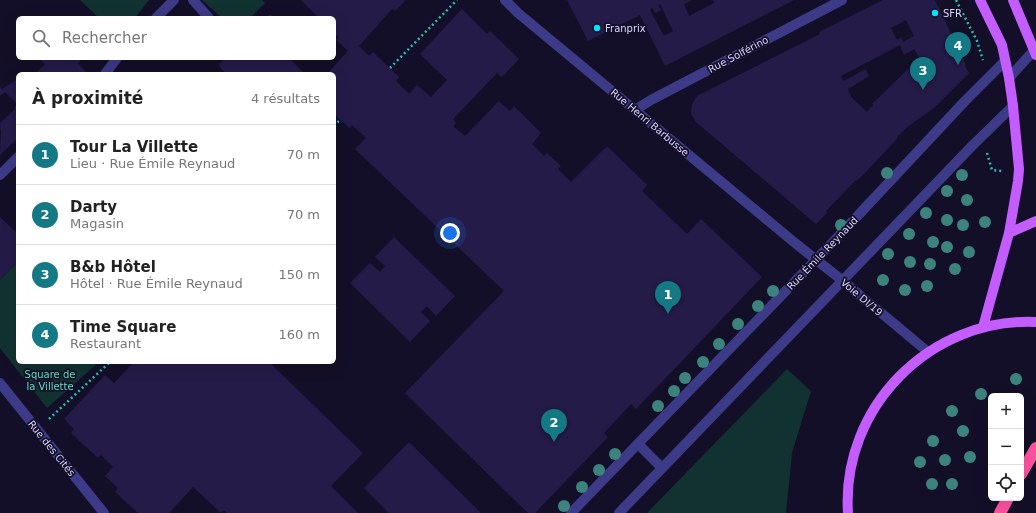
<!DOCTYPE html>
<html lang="fr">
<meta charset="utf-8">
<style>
body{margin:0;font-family:"DejaVu Sans",sans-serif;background:#f6f6f6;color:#222}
.controls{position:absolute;right:12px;bottom:12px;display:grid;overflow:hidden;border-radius:6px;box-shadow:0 4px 16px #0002}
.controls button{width:36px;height:36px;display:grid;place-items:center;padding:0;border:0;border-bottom:1px solid #e0e0e0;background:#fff;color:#222;font:20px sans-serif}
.you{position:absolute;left:450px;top:233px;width:14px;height:14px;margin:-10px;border:3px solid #fff;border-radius:50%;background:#1a73e8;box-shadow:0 0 0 6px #1a73e833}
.badge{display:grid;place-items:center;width:26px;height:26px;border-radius:50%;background:#147985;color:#fff;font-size:13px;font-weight:700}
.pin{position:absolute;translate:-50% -33px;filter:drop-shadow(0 1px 2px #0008)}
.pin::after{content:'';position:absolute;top:21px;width:14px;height:12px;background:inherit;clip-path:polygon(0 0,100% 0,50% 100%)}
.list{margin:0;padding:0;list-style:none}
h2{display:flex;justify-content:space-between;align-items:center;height:52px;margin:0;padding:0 16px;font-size:17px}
h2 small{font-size:13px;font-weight:400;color:#767676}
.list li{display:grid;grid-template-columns:26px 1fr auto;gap:12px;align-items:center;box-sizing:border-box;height:60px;padding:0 16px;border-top:1px solid #e0e0e0}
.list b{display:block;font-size:15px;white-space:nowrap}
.list p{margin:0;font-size:13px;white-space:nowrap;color:#767676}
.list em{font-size:13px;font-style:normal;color:#767676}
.icon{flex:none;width:22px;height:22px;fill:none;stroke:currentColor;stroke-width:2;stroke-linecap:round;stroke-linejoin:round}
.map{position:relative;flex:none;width:1036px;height:513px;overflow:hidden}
.search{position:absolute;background:#fff;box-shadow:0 4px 16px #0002;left:16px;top:16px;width:320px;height:44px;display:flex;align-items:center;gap:10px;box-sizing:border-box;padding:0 14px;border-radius:6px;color:#767676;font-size:15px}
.panel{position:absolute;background:#fff;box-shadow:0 4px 16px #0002;left:16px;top:72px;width:320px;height:292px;border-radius:6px}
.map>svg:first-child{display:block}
</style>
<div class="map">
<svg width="1036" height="513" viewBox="0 0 1036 513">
<rect width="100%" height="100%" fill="#140f28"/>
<path fill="#123231" d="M80 0H149L135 18H99Z
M202 0H262L265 3 250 18H222Z
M18 261V362H99L47 408 0 348V280Z
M787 369 811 391 792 453 786 513H647Z"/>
<path fill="#251b49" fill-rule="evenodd" d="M301 0H404L405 1 395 11 392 9 359 46 369 56 373 52 399 77 396 81 409 94 417 85 431 97 447 80 420 54 462 9 487 34 490 31 519 59 502 77 497 73 453 119 456 123 453 126 465 136 499 101 510 111 514 106 541 133 532 144 544 156 547 153 561 166 558 169 571 182 607 146 647 185 642 191 687 234 701 219 762 277 636 409 631 404 604 433 608 437 535 513H528L405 393 504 291 355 149 366 138 352 125 349 128 334 114V74H327L348 51 336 40 339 37 334 33V18H319Z
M567 0H692L684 4 689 16 714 3 713 0H794L665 66 640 15 588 41ZM660 4 673 31 664 36 650 10 653 8 655 13 661 10 658 5Z
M883 0H935L966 65 965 66 969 73 934 108 907 127 898 136 896 140 860 178 854 182 826 211 827 213 816 224 696 122 691 114 692 104 697 96 820 34 819 32ZM906 20 914 36 903 42 901 37 897 40 891 28ZM900 45 904 55 914 49 920 59 909 66 910 67 872 104 873 105 867 112 851 97 848 89 869 76 866 69 843 81 841 76Z
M270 14 274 18H266Z
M39 58H84L78 63 86 72 84 74H30L38 71 45 64Z
M225 58H289L305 74H226L218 65Z
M18 79V138L0 155 1 132 0 123 15 109 14 108 17 104 5 92 0 96V87L2 89Z
M0 217 18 234V261L0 280Z
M394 237 455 296 436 316 427 306 421 312 430 321 410 342 350 283 370 263 380 272 385 266 375 257Z
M334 304 338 308 334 313Z
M131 362H269L363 453 331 486 358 513H227L223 510 221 513 193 487 169 513H138L115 492 118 488 105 476 113 467 101 455 98 458 71 433 74 429 64 419 105 375 114 383 133 363Z
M409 442 481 513H389L364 488Z"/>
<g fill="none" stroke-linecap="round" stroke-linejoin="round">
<path stroke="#2ebbb4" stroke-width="2.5" stroke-dasharray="2 3" stroke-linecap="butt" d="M956 0 977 41 983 60
M390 68 457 0
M334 126 340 120
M987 153 992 170 1002 171
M49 419 110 362"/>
<path stroke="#3d3a87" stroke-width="10" d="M193 0 209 18
M505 0 518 13 795 243 843 281 928 352
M156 18 174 0
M105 74 117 58
M1009 78 1036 48
M635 110 651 100 842 0
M0 175 18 157
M0 383 104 513
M638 444 662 468
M571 513 835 240 965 101 1005 61
M619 513 972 146 1013 106"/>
<path stroke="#c45dff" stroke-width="10" d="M980 0 1002 45 1009 78 1013 106 1019 169 1018 181 1009 233 983 327
M1013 0 1036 55
M1009 233 1036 221
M848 513C841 407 931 317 1036 322"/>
<path stroke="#ff51a3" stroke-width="12" d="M1021 474 1036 448
M1000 513 1008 498"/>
</g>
<g fill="#3d837d">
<circle cx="887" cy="173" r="6"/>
<circle cx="962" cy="175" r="6"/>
<circle cx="947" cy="191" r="6"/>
<circle cx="967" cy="200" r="6"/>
<circle cx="926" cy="213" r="6"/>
<circle cx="947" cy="220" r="6"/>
<circle cx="985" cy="222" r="6"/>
<circle cx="841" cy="225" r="6"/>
<circle cx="963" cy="225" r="6"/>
<circle cx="909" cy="234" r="6"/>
<circle cx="933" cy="242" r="6"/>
<circle cx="947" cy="247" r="6"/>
<circle cx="969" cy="252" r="6"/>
<circle cx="888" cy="254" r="6"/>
<circle cx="910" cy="262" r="6"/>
<circle cx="930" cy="264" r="6"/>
<circle cx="955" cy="269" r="6"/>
<circle cx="883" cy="280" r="6"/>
<circle cx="927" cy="286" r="6"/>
<circle cx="905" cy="290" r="6"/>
<circle cx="773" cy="291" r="6"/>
<circle cx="758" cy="306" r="6"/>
<circle cx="738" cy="324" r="6"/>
<circle cx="719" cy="344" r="6"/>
<circle cx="703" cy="362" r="6"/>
<circle cx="685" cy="378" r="6"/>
<circle cx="1016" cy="379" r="6"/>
<circle cx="674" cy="391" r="6"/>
<circle cx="981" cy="394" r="6"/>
<circle cx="658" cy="406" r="6"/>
<circle cx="952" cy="411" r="6"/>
<circle cx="963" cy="431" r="6"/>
<circle cx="933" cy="441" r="6"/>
<circle cx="615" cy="454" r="6"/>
<circle cx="970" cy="457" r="6"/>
<circle cx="945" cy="460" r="6"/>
<circle cx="920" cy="462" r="6"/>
<circle cx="599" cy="470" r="6"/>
<circle cx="932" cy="484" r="6"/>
<circle cx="952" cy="484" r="6"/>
<circle cx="582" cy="487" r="6"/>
<circle cx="564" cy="506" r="6"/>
</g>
<g fill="#02e3ff" stroke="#140f28" stroke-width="1.5">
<circle cx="935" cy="13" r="4"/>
<circle cx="597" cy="28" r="4"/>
</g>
<g text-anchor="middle" stroke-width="3.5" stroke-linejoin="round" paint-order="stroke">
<g font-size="10" fill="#dbd6ff" stroke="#140f28" text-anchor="start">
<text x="943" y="17">SFR</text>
<text x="605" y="32">Franprix</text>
</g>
<g font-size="10" fill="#dbd6ff" stroke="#140f28">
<text transform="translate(738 54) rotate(-28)" y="4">Rue Solférino</text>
<text transform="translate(650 122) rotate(40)" y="4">Rue Henri Barbusse</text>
<text transform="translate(822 253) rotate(-46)" y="4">Rue Émile Reynaud</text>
<text transform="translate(862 297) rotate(40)" y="4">Voie DI/19</text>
<text transform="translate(52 448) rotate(51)" y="4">Rue des Cités</text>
</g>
<g font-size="10" fill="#5fe2c2" stroke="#140f28">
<text x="50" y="378">Square de<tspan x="50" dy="12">la Villette</tspan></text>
</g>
</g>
</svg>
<div class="controls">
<button>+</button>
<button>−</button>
<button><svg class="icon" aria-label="locate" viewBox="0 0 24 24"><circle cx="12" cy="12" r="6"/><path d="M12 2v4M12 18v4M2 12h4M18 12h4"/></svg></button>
</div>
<div class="you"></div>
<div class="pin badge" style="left:668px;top:314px">1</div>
<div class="pin badge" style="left:554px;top:442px">2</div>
<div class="pin badge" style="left:923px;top:90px">3</div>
<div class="pin badge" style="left:958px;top:65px">4</div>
<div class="search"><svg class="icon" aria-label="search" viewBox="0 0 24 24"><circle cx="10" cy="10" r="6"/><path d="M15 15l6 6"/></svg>Rechercher</div>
<section class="panel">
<h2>À proximité<small>4 résultats</small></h2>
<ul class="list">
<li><span class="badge">1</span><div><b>Tour La Villette</b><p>Lieu · Rue Émile Reynaud</p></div><em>70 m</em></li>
<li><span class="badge">2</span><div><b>Darty</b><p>Magasin</p></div><em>70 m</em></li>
<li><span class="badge">3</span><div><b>B&amp;b Hôtel</b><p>Hôtel · Rue Émile Reynaud</p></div><em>150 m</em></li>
<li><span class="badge">4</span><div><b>Time Square</b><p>Restaurant</p></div><em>160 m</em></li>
</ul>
</section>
</div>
